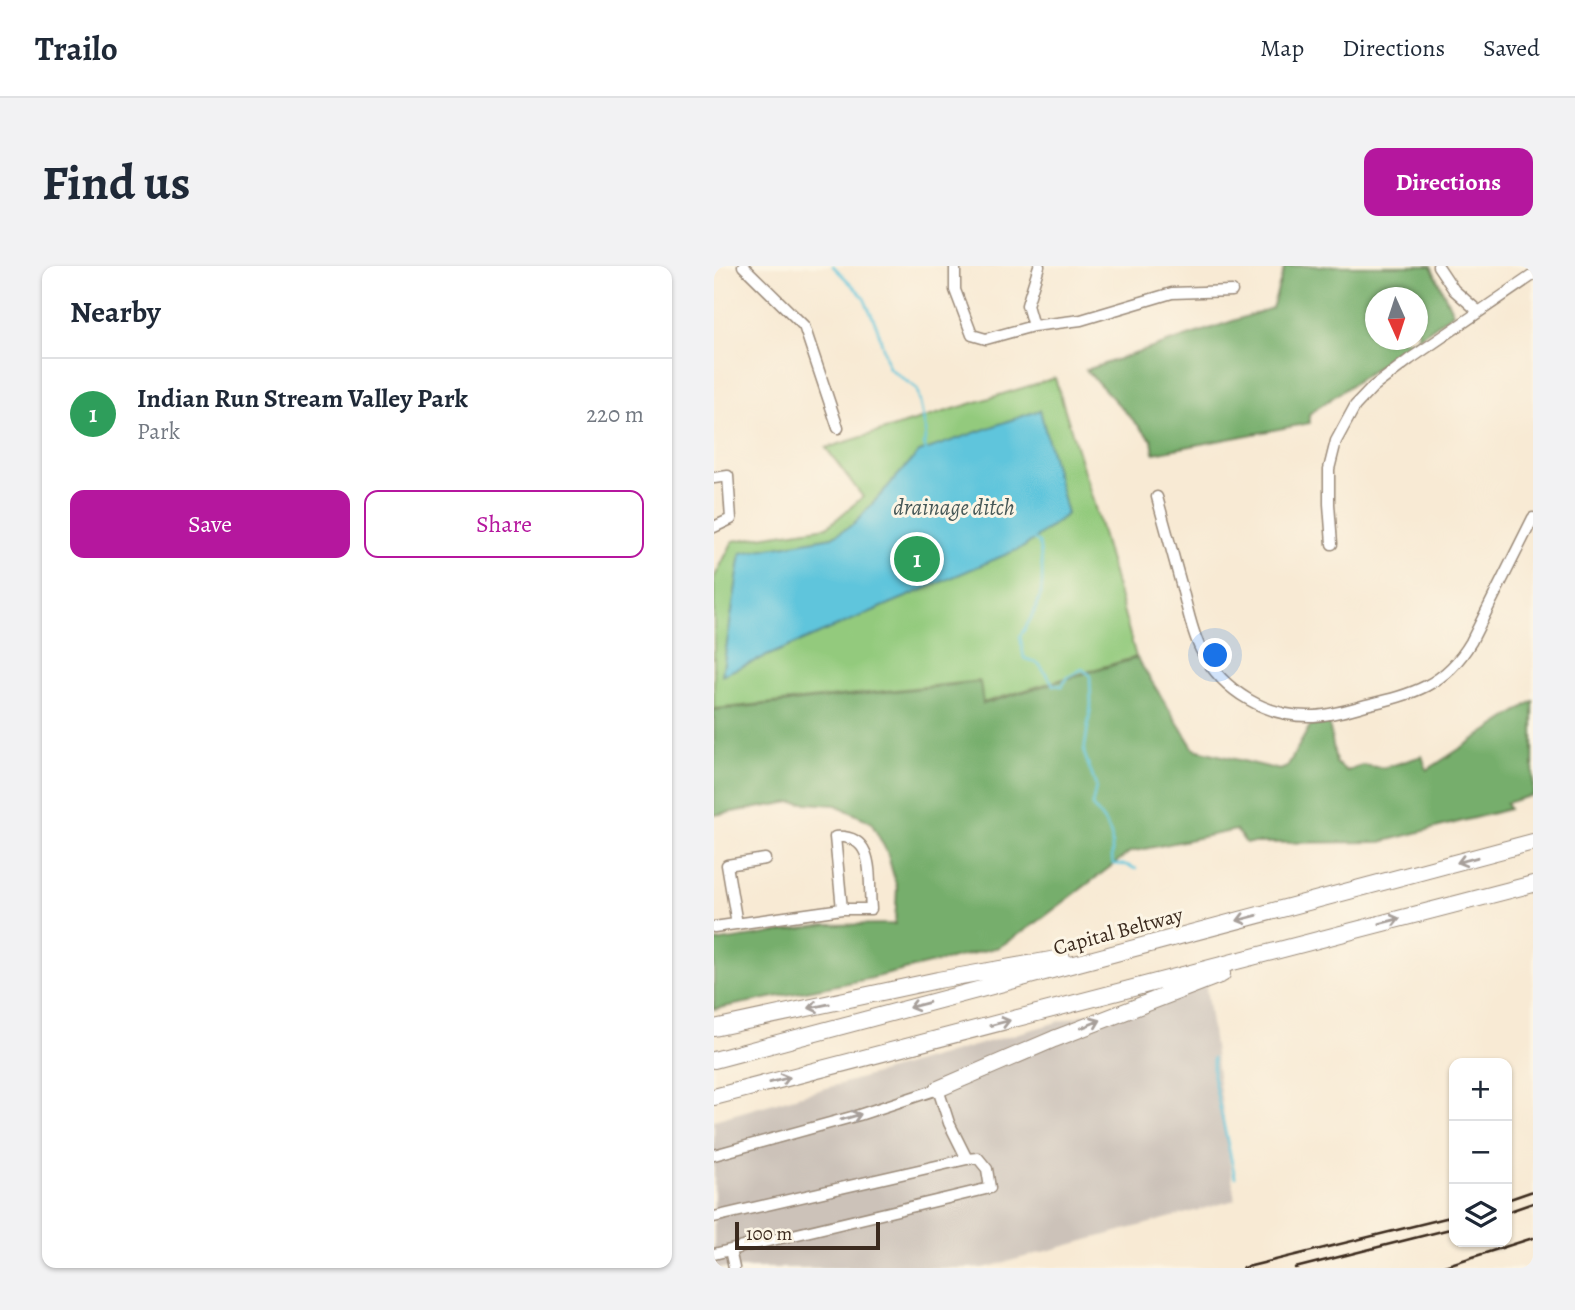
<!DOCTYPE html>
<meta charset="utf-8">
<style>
body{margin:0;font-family:Alegreya,serif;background:#f2f2f3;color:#1f2937}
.controls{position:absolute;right:21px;bottom:21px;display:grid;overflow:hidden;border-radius:14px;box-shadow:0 2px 5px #0004}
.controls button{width:63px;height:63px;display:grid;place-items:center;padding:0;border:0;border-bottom:2px solid #e0e1e3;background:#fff;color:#1f2937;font:35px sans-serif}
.compass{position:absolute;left:651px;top:21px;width:63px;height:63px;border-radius:50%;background:#fff;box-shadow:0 2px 5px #0004;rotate:177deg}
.scale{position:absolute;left:21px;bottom:18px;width:145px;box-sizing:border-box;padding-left:7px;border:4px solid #3b2a1e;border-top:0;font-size:19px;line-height:24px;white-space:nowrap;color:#3b2a1e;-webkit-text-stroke:5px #fcf5e5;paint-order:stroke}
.you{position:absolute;left:502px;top:390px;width:24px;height:24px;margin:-18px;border:5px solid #fff;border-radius:50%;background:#1a73e8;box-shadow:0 0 0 10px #1a73e833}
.badge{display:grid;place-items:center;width:46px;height:46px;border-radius:50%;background:#b5179e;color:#fff;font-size:23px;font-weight:700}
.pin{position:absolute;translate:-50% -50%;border:4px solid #fff;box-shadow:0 2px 7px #0006}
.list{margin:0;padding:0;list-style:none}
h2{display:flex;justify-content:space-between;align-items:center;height:91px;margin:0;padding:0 28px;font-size:30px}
h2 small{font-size:23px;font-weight:400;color:#747a83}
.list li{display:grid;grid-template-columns:46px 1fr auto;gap:21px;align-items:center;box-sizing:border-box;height:112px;padding:0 28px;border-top:2px solid #e0e1e3}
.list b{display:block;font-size:26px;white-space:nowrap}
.list p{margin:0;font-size:23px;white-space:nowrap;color:#747a83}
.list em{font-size:23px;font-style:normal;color:#747a83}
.actions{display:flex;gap:14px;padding:21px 28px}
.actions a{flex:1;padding:16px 0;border:2px solid #b5179e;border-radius:14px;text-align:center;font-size:24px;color:#b5179e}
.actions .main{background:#b5179e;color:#fff}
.icon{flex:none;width:38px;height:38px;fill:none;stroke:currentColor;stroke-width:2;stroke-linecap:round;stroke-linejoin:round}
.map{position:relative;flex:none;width:819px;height:1002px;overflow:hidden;border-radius:14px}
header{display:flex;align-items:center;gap:42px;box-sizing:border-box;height:98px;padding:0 35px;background:#fff;border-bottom:2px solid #e0e1e3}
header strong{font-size:33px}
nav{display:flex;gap:38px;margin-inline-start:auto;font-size:24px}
.intro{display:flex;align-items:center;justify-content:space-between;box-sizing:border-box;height:168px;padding:0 42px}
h1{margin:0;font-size:49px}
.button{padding:18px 32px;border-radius:14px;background:#b5179e;color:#fff;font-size:24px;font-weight:700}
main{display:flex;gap:42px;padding:0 42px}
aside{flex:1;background:#fff;border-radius:14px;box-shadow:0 2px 5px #0004}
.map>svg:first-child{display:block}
</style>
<header>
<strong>Trailo</strong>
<nav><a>Map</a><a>Directions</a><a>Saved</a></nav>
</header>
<div class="intro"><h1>Find us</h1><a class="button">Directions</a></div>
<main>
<aside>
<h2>Nearby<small></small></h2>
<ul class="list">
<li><span class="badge" style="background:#2e9e5b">1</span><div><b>Indian Run Stream Valley Park</b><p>Park</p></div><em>220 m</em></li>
</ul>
<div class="actions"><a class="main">Save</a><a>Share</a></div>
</aside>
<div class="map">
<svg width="819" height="1002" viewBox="0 0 819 1002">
<rect width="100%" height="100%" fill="#fcf5e5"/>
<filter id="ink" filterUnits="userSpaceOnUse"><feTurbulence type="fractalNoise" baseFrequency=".0143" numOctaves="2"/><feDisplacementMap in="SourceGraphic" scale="14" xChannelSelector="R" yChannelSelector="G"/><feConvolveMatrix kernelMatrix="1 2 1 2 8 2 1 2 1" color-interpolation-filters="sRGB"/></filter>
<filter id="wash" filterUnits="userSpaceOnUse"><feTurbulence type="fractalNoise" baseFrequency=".00686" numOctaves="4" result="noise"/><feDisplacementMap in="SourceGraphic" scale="28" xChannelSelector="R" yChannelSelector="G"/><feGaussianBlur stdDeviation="1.57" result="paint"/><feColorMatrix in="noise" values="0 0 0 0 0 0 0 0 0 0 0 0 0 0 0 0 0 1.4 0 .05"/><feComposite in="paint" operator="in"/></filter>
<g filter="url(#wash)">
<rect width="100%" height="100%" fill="#f8ead4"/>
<path fill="#ccc2b9" d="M491 714 521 934 270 1002H0V854Z"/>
<path fill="#93ca7d" stroke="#677a4e" stroke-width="2" d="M341 112 380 238 422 391 268 437 265 415 0 443V312L19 275 113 261 149 231 112 182Z"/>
<path fill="#76ae6c" stroke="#586c45" stroke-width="2" d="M571 0H717L739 47 704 72V32H662V74H702L595 148 596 157 440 187 438 174 372 104 558 42Z
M423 392 480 483 566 504 573 501 596 460 615 457 622 497 633 505 648 499 670 502 708 490 713 504 819 435V529L792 537 795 543 667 576 532 577 522 564 416 586 322 657 285 681 154 713 0 743V676L111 659 181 658 183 622 173 586 157 556 122 539 78 536 0 549V444L266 416 269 438Z"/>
<path fill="#5fc5dc" stroke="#4d787d" stroke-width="2" d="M326 144 353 248 310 281 8 409 27 287 118 271 140 258 205 186Z"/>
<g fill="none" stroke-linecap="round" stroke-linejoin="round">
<path stroke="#5fc5dc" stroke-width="2.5" d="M119 0 149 30 163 61 175 102 203 123 212 166 210 178 212 185
M318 272 325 276C331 319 331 333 306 370L310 392 325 398 340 419 348 420 354 411 368 403 376 409 377 439 370 487 382 520 378 540C385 548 393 558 397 569 399 578 397 589 399 598L412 599 422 603
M499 792V810L521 911"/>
</g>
</g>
<g filter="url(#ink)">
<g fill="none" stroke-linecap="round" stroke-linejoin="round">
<defs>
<path id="minor" d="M29 0 90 60 124 162
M241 0V24L258 69 272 73 319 60 367 54 458 27 518 25
M724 0 740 24 764 45
M319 60 313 39 325 0
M0 212 14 210 17 253 0 261
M443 231C451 260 459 289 467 318 473 340 477 364 487 384 509 426 554 452 600 450 618 449 635 444 652 439 699 428 731 420 757 376L819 252
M618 278 615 238V203L622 175 641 140 659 121 696 93 819 9
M23 658 13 599 51 593
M0 661 128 643H157C154 612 163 568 121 571L128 643
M0 889 145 849 224 823 235 857 253 893 264 892 273 903 276 922 16 984 20 1002
M0 951 253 893
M0 988 16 984"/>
<path id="highway" d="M0 762 224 714 348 692
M0 794 819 576
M224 823 340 773 508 708
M0 831 819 618"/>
</defs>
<use href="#minor" stroke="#9a8a79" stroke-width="13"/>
<use href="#highway" stroke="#9a8a79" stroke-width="18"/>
<use href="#minor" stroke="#fff" stroke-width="10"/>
<use href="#highway" stroke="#fff" stroke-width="16"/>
<path stroke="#3b2a1e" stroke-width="2.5" d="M793 934 819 925
M793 946 819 937
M529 1002 740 950
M581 1002 740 962
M724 1002 819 972"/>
</g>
<defs><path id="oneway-shaft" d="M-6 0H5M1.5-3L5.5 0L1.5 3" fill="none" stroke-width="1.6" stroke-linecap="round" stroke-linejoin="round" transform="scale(1.75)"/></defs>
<g stroke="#a79f9a">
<use href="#oneway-shaft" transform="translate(753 594) rotate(165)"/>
<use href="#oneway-shaft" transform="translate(533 652) rotate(165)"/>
<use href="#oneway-shaft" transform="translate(676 655) rotate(-14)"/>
<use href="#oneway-shaft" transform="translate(205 739) rotate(165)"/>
<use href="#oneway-shaft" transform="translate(105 740) rotate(168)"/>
<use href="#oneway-shaft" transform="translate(286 757) rotate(-15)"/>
<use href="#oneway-shaft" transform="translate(377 758) rotate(-22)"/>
<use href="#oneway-shaft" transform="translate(66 814) rotate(-15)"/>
<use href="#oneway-shaft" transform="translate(137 851) rotate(-16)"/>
</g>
</g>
<g text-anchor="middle" stroke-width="6" stroke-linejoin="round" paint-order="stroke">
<g font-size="21" fill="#3b2a1e" stroke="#fcf5e5">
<text transform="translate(404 665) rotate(-15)" y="7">Capital Beltway</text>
</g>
<g font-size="23" font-style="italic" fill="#465857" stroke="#fcf5e5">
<text x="240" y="249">drainage ditch</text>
</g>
</g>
</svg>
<div class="controls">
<button>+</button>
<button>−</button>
<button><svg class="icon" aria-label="layers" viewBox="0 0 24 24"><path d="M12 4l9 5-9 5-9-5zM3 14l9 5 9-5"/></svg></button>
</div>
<svg class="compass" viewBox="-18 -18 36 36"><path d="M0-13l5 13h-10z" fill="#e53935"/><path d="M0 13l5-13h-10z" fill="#747a83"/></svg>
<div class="scale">100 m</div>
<div class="you"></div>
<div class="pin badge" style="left:203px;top:293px;background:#2e9e5b">1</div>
</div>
</main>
